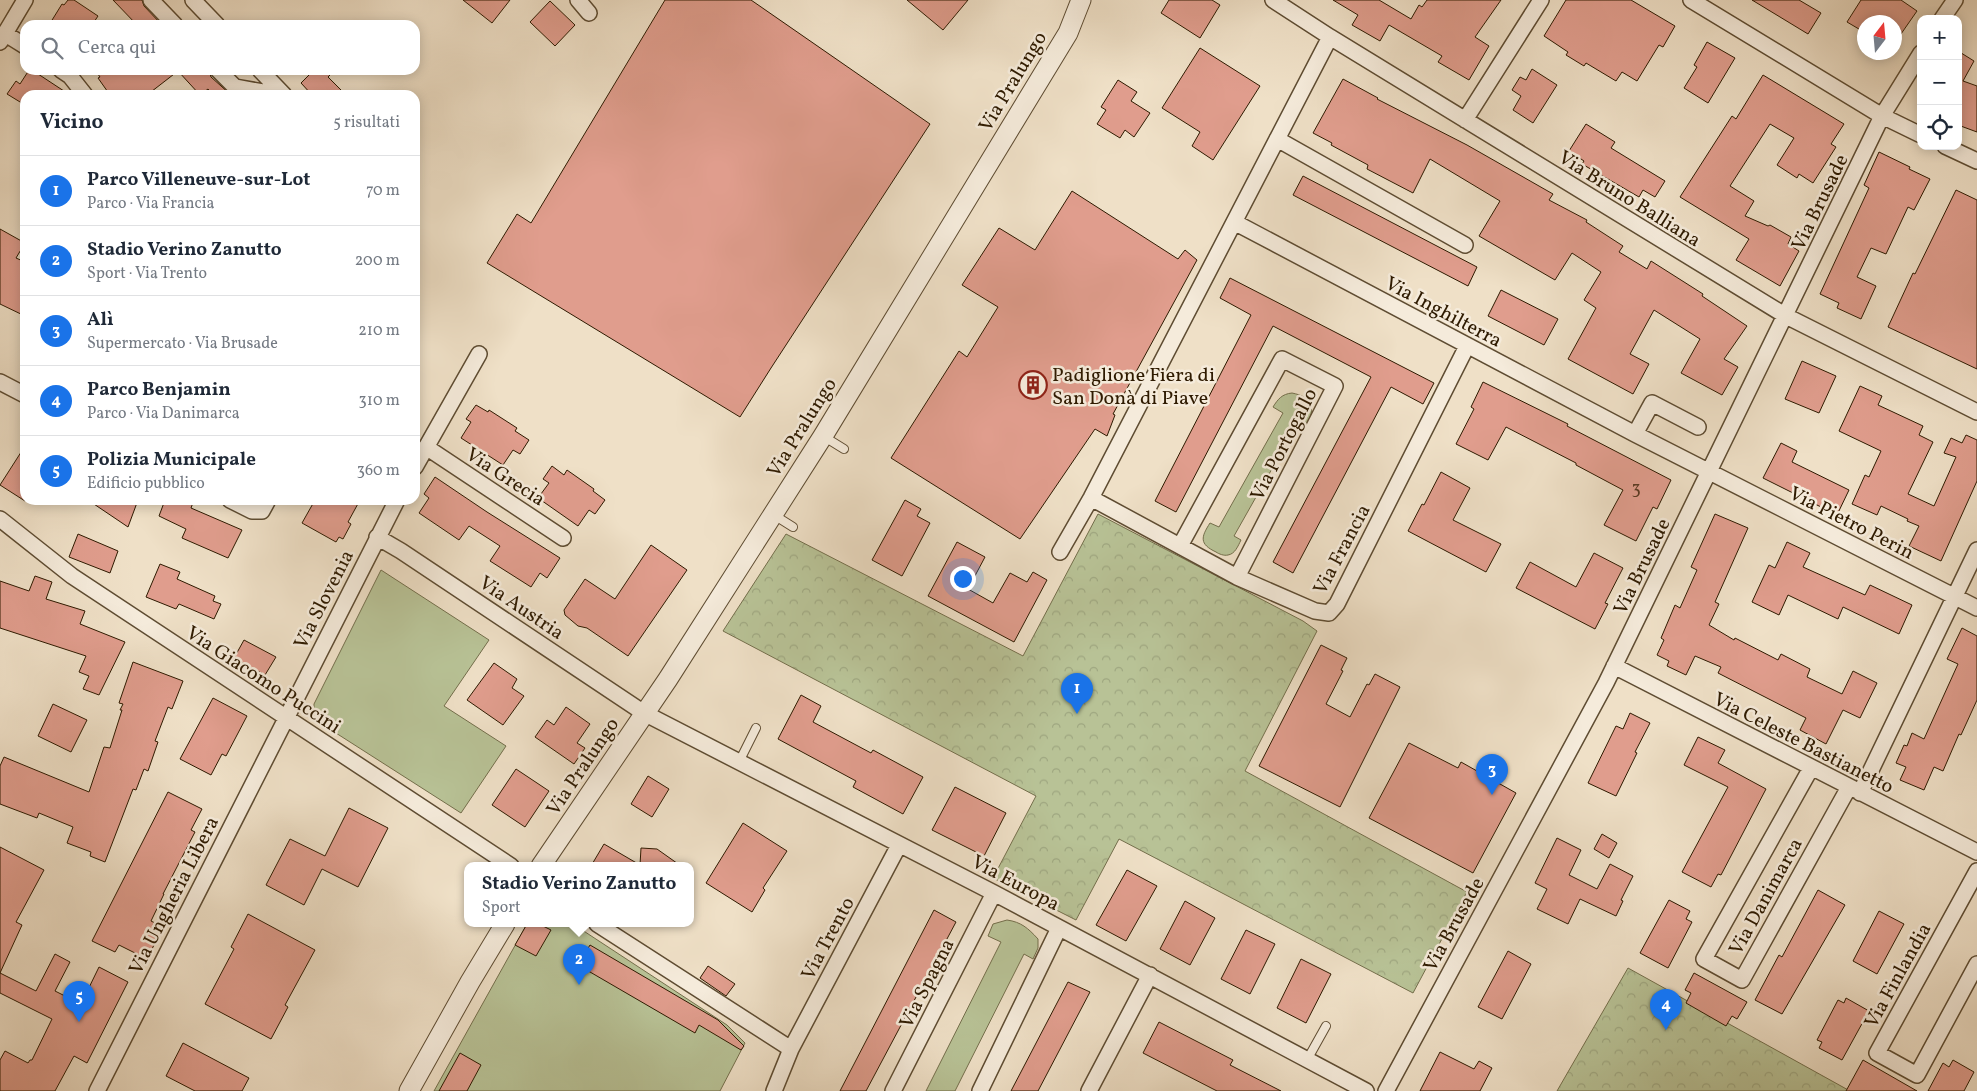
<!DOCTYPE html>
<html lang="it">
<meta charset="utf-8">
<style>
body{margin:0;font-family:Vollkorn,serif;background:#f6f6f7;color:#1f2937}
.controls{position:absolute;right:15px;top:15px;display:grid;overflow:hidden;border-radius:10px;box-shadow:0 2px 12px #0003}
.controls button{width:45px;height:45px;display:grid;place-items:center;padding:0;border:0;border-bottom:1px solid #e0e1e3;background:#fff;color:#1f2937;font:25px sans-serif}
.compass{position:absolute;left:1857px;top:15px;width:45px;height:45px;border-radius:50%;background:#fff;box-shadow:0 2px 12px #0003;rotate:16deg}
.you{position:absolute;left:962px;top:578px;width:18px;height:18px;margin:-12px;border:4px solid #fff;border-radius:50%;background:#1a73e8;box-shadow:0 0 0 8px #1a73e833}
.badge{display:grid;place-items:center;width:32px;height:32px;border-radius:50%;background:#1a73e8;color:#fff;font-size:16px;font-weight:700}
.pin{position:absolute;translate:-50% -41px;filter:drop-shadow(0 1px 2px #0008)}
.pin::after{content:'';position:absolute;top:26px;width:18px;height:15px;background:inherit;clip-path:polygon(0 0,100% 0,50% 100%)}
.popup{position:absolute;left:464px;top:862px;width:230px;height:65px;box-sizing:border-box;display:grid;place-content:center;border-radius:10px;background:#fff;filter:drop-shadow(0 1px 4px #0005);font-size:16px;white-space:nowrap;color:#747a83}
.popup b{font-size:19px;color:#1f2937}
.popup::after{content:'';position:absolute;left:50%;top:100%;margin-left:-10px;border:10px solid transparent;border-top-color:#fff}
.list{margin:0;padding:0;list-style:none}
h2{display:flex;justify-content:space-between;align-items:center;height:65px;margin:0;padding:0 20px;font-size:21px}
h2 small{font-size:16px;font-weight:400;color:#747a83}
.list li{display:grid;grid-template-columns:32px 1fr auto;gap:15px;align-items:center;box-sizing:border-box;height:70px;padding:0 20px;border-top:1px solid #e0e1e3}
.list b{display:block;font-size:19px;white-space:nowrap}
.list p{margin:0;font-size:16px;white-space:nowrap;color:#747a83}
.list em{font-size:16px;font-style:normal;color:#747a83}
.icon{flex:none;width:28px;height:28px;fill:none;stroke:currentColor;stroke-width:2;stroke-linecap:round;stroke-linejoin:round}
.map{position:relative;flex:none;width:1977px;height:1091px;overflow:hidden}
.search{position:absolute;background:#fff;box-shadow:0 2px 12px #0003;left:20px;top:20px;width:400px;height:55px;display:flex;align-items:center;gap:12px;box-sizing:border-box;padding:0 18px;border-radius:15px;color:#747a83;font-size:19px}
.panel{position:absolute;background:#fff;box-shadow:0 2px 12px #0003;left:20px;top:90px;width:400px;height:415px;border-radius:15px}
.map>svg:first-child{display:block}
</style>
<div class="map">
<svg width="1977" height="1091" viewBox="0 0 1977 1091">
<defs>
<pattern id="forest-crowns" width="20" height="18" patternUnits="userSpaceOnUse" patternTransform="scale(1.25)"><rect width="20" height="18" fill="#b8c296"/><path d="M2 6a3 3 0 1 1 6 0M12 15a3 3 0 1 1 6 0" fill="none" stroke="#9ea680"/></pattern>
</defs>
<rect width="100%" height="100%" fill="#efe0c7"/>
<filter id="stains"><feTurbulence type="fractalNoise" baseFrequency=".004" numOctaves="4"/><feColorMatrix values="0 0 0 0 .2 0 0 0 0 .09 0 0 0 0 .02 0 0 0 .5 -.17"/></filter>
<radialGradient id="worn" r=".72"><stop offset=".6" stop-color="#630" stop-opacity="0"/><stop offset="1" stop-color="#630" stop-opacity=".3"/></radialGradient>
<path fill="#b8c296" stroke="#736e4b" d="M1292 393C1312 397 1316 407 1307 425L1299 421 1234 536 1241 540C1238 546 1235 554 1228 555 1224 556 1219 554 1216 552 1199 544 1201 537 1210 523L1219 527 1283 413 1273 407C1278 399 1282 394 1292 393Z
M381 570 489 640 444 706 506 746 461 813 314 719V704Z
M1007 920C1021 922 1028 928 1038 939V948L1033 959 1024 954 955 1091H926L1001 942 988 936 993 924Z
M527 924H573L727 1025 745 1043 720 1091H434Z"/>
<path fill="url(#forest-crowns)" stroke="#736e4b" d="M1098 514 1303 621 1317 631 1245 771 1467 892 1413 993 1119 839 1076 920 993 878 1036 796 723 631 786 534 1023 656Z
M1628 968 1850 1091H1557Z"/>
<path fill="#e09d8d" stroke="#2e1a00" d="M68 0H74L98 16 92 25H49L62 4 64 5Z
M113 0H142L144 6 162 25H137Z
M463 0H510L492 23Z
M665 0H751L930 124 771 368 740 417 487 263 517 214 531 223Z
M907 0H968L943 30Z
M1169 0H1212L1220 5 1200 38 1161 13Z
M1333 0H1379L1411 19 1419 5 1422 7 1427 0H1501L1475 37 1489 46 1469 80 1438 62 1442 56 1389 25 1380 41 1352 25 1358 15Z
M1566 0H1631L1675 26 1663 47 1659 45 1637 81 1622 72 1616 81 1586 63 1584 66 1566 55 1568 52 1544 36Z
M1752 0H1799L1821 13 1808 34Z
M1861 0H1901L1917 11 1894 44V22H1864V32L1847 22Z
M550 1 575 25 555 46 530 22Z
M1707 42 1735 58 1708 103 1684 88 1697 67 1694 65Z
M1200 48 1260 86 1213 160 1192 146 1200 132 1162 108Z
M1958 51 1974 61 1963 81 1977 86V132L1958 125Z
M1532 69 1557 85 1533 123 1513 110 1521 96 1512 90 1520 77 1526 80Z
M29 70H32L70 95H25V105L7 94 16 81 20 84Z
M95 70H209L211 77 231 95H213L208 89 200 95 178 71 147 95H110L98 78 100 77Z
M314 70H335L328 77 346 95H312L301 83Z
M1763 75 1844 124 1831 144 1836 147 1813 183 1799 174 1797 178 1777 165 1794 138 1770 124 1730 186 1754 201 1745 216 1768 226 1770 225 1791 237 1788 244 1799 251 1780 286 1736 260 1749 239 1680 197 1732 116 1736 119Z
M1343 79 1378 98 1377 99 1467 145 1553 194 1549 200 1587 220 1586 222 1623 246 1619 252 1647 269 1651 261 1703 294 1702 296 1747 326 1724 359 1738 367 1722 395 1681 373 1700 339 1654 310 1630 354 1649 364 1633 394 1568 359 1596 308 1584 300 1601 272 1572 253 1555 280 1479 236 1500 201 1430 159 1413 193 1367 169 1368 165 1331 145 1332 143 1313 133Z
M1118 80 1137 92 1131 101 1150 113 1134 137 1125 130 1120 138 1097 124 1106 110 1101 107Z
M1586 124 1615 142 1611 148 1665 181 1655 197 1643 190 1639 197 1582 164 1584 161 1569 151Z
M1879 152 1910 167 1909 169 1930 179 1914 210 1908 207 1886 254 1871 248 1857 277 1876 286 1861 319 1837 308 1839 303 1820 294 1869 188 1864 185Z
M1303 176 1477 267 1468 286 1293 195Z
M1956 190 1977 200V369L1888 327 1913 273 1915 274Z
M1072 191 1178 259 1185 250 1197 260 1113 414 1115 415 1107 436 1095 429 1020 539 891 458 959 351 967 357 998 307 962 285 999 228 1035 250Z
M0 229 25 243 16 258 25 262V316L0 304Z
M1230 278 1434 383 1423 404 1391 387 1293 573 1273 562 1371 377 1273 326 1176 512 1155 501 1251 315 1220 298Z
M1501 290 1558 319 1544 345 1488 316Z
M1802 361 1836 376 1819 413 1785 399Z
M1483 382 1568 424 1567 426 1671 480 1657 509 1653 507 1636 541 1604 525 1623 490 1576 465V463L1506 427 1488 460 1456 444 1474 409 1471 407Z
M1860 386 1882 396 1878 405 1923 426 1919 435 1933 442 1908 494 1934 506 1956 457 1944 453 1951 438 1962 443 1966 435 1977 440V481L1941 561 1909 546 1919 526 1907 521 1908 519 1881 506 1877 515 1852 504 1865 475 1869 477 1881 451 1839 431Z
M476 405 488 412 489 410 517 428 515 431 529 440 520 454 513 450 503 465 461 438 471 422 466 419Z
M1781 443 1797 451 1792 462 1849 490 1837 515 1763 478Z
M25 446V501L0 485Z
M552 466 564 475 567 470 594 489 593 491 605 500 595 514 589 510 578 526 538 498 549 483 543 479Z
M1441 472 1470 488 1453 520 1501 544 1486 572 1408 531 1422 504 1424 505Z
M435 477 487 512 560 558 547 578 540 573 531 587 490 561 500 546 469 526 459 540 419 513 429 498 424 494Z
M88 500H138L128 527Z
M165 500H194L191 508 242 530 228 558 182 538 186 529 159 516Z
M315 500H360L348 522 351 524 343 539 339 537 336 542 302 523Z
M905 500 921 509 917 516 930 523 902 576 872 560Z
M1715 514 1748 528 1715 602 1719 604 1709 625 1734 640 1735 638 1778 660 1781 654 1810 669 1807 677 1842 694 1853 671 1877 683 1860 718 1843 710 1826 744 1800 730 1806 718 1718 673 1721 667 1695 656 1686 675 1667 666 1669 661 1657 655 1664 640 1661 638 1675 605 1680 608 1697 570 1691 567Z
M78 534 118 551 110 573 69 557Z
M957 542 985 557 968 589 993 603 1010 573 1027 582 1033 572 1047 580 1014 642 928 596Z
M1787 542 1810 553 1803 567 1865 595 1870 585 1912 605 1899 634 1843 607 1838 619 1788 595 1779 615 1752 602 1769 565 1775 568Z
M651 545 687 570 628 656 587 628 578 626 565 615 564 610 585 579 615 599Z
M1594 553 1623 568 1605 603 1608 604 1595 629 1516 588 1530 562 1576 587Z
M160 564 180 572 177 579 215 596 213 601 221 604 214 619 179 604 176 609 146 597Z
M35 576 52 582 46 599 85 611 80 624 125 642 99 695 83 689 89 676 79 672 86 656 0 628V581L29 591Z
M1962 628 1977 636V700L1961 735 1959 734 1943 771 1934 767 1924 790 1900 780 1906 767 1896 763 1904 745 1907 746 1912 733 1924 739 1958 664 1947 659Z
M244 640 276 657 265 675 234 658Z
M1321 645 1347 658 1341 670 1343 671 1326 704 1350 717 1367 684 1369 685 1375 674 1400 687 1340 807 1259 766Z
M133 662 183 681 172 709 168 707 155 741 158 742 148 771 144 769 136 790 133 789 105 862 90 856 91 852 67 843 73 827 39 813 37 818 0 804V766L4 757 89 792 104 747 110 748 122 710H120L123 704 119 703Z
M494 663 517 679 512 688 524 696 503 725 467 700Z
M801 695 821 706 813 722 871 753 873 750 923 777 903 814 853 787 856 781 778 739Z
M213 698 247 716 226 756 222 754 211 775 180 759Z
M53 704 87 720 71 752 38 736Z
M566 707 590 724 577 743 585 748 574 764 535 737 547 720 554 725Z
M1630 713 1650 723 1635 752 1637 753 1616 796 1588 783 1616 726 1623 729Z
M1698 737 1725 750 1718 763 1766 789 1721 875 1718 874 1711 887 1682 872 1728 787 1684 765Z
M1409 743 1458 768 1461 762 1516 793 1473 873 1369 818Z
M516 769 549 791 525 827 492 805Z
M648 776 669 789 652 817 631 804Z
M955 787 1006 813 984 856 932 830Z
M168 792 202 809 191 830 195 832 163 894H164L151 921 163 927 147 959 119 945 115 952 92 941Z
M349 808 388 828 358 887 322 869 304 905 266 885 290 839 325 856Z
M743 823 787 851 763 888 765 890 752 912 706 883Z
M1602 834 1617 843 1609 858 1594 849Z
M1557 838 1581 850 1569 875 1597 889 1610 864 1633 876 1621 900 1623 901 1616 916 1580 899 1568 924 1537 909 1547 889 1535 883Z
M604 844 640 865 641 848 657 849 681 866H591Z
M0 847 44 870 16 922 22 925 0 973Z
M1127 870 1157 886 1126 941 1096 925Z
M1818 890 1845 905 1782 1014 1755 1000 1779 955 1782 957Z
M1669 900 1690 911 1686 919 1692 922 1668 968 1640 953Z
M1185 901 1215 918 1190 965 1160 949Z
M934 910 956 922 866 1091H840Z
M1879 911 1904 924 1877 974 1853 961Z
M248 914 315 950 285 1005 288 1007 271 1039 205 1004 234 949 231 947Z
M527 924H539L551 930 536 956 515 945Z
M1246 930 1275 944 1250 994 1221 979Z
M590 945 718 1020 744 1046 741 1050 699 1025 695 1033 578 965Z
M1508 951 1531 964 1502 1019 1478 1007Z
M55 954 70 962 55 991 81 1004 99 967 128 982 87 1063 74 1056 55 1091H0V1060L5 1051 28 1063 30 1060H32L52 1019 0 993V973L36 991Z
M1301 959 1331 974 1306 1023 1277 1008Z
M708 966 735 984 726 996 700 978Z
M1694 973 1747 1002 1737 1019 1732 1016 1726 1026 1686 1003 1691 993 1685 990Z
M1068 982 1090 992 1038 1091H1011Z
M1846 998 1869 1011 1842 1060 1819 1048 1822 1042 1817 1040 1838 1000 1844 1003Z
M1159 1022 1233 1060 1230 1065 1281 1091H1217L1143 1053Z
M183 1043 249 1078 242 1091H195L166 1076Z
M1440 1052 1474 1069 1479 1061 1492 1068 1480 1091H1420Z
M460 1053 481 1065 467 1091H439Z
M1863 1060 1917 1091H1846Z
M1953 1060 1974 1072 1964 1091H1928L1943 1063 1949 1067Z"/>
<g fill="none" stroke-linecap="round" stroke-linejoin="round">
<defs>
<path id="service" d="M823 436 844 449
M774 515 793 527
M739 762 756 728
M1307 1060 1326 1026"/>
<path id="minor" d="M151 0 175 25
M193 0 217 25
M578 0 589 13
M1273 0 1330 37 1786 316 1977 412
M1691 0 1882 116 1921 135
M1942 19 1955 0
M4 33 25 46
M0 42 25 0
M61 70 70 76 85 95
M218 70 235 87 263 92 266 95
M260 70 284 95
M1465 120 1541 0
M1277 139 1465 245
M1945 146 1977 161
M1234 222 1635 434 1977 608
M0 382 25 395
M1635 434 1652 403 1698 427
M426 447 563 538
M415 467 479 354
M1091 498 1237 577 1315 611 1329 613 1337 604 1467 346
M230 500 252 511H262L268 500
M0 519 72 576 511 866
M377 537 401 551 644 713 994 893 1366 1091
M1180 546 1282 359 1335 386 1237 577
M1060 552 1091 498 1330 37
M1614 666 1977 852
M1811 768 1704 959 1742 980 1849 787
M1860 793 1977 550
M1977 871 1877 1053 1917 1075 1977 964
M597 924 791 1049
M97 1091 397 500
M774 1091 791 1049 899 845
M893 1091 994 893
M980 1091 1059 928
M1089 1091 1150 975
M1386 1091 1606 683 1882 116 1921 53"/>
<path id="tertiary" d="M541 866 668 679 823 436 1068 33 1081 0
M409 1091 470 982 505 924"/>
</defs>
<use href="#service" stroke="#5e4c32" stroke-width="10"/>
<use href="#minor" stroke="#5e4c32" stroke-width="18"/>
<use href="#tertiary" stroke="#5e4c32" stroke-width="21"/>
<use href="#service" stroke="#f5ebdb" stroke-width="8"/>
<use href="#minor" stroke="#f5ebdb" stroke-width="15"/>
<use href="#tertiary" stroke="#f5ebdb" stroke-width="19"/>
</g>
<defs>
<symbol id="building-ring" viewBox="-11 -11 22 22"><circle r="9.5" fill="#f5ebdb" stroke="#8f2418" stroke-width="1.5"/><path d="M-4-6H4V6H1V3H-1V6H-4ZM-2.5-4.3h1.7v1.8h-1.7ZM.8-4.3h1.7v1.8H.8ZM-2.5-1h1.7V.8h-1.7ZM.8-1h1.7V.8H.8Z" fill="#8f2418"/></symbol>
</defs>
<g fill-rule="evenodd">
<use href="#building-ring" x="1017" y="369" width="32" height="32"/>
</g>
<g text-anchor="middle" stroke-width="5" stroke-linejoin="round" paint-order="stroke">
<g font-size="18" fill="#5a3b23">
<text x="1636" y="494">3</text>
</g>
<g font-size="20" fill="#2e1a00" stroke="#f5ebdb">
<text transform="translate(1012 81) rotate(-59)" y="7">Via Pralungo</text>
<text transform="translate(1630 198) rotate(32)" y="7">Via Bruno Balliana</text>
<text transform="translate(1819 202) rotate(-64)" y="7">Via Brusade</text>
<text transform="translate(1444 311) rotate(28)" y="7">Via Inghilterra</text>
<text transform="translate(801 427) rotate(-58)" y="7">Via Pralungo</text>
<text transform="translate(1283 444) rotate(-63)" y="7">Via Portogallo</text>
<text transform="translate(506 476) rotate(33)" y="7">Via Grecia</text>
<text transform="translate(1852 522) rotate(27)" y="7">Via Pietro Perin</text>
<text transform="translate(1341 549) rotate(-62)" y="7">Via Francia</text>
<text transform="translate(1641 566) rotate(-64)" y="7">Via Brusade</text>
<text transform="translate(323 599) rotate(-63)" y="7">Via Slovenia</text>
<text transform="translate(522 607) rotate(34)" y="7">Via Austria</text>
<text transform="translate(264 679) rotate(33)" y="7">Via Giacomo Puccini</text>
<text transform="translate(1804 742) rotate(27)" y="7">Via Celeste Bastianetto</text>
<text transform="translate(582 766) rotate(-56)" y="7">Via Pralungo</text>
<text transform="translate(1016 882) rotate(28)" y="7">Via Europa</text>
<text transform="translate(173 895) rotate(-63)" y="7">Via Ungheria Libera</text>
<text transform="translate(1765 896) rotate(-61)" y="7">Via Danimarca</text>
<text transform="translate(1453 924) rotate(-61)" y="7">Via Brusade</text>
<text transform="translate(827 938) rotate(-62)" y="7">Via Trento</text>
<text transform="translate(1897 975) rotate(-61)" y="7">Via Finlandia</text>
<text transform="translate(926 983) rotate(-63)" y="7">Via Spagna</text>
</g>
<g font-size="20" fill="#2e1a00" stroke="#f5ebdb" text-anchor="start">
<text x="1052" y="381">Padiglione Fiera di<tspan x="1052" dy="23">San Donà di Piave</tspan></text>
</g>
</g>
<rect width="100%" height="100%" filter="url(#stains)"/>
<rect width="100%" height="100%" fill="url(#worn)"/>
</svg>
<div class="controls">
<button>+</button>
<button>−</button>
<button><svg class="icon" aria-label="locate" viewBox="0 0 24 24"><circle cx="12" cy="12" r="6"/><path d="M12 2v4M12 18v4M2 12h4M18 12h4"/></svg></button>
</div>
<svg class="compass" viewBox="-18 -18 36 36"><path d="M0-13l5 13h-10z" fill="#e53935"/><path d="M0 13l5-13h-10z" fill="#747a83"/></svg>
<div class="you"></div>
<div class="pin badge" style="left:1077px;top:714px">1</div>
<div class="pin badge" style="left:579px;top:985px">2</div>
<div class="popup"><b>Stadio Verino Zanutto</b>Sport</div>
<div class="pin badge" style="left:1492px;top:795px">3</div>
<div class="pin badge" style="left:1666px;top:1030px">4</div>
<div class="pin badge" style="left:79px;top:1022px">5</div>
<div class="search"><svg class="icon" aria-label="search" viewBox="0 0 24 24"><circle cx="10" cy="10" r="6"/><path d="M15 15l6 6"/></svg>Cerca qui</div>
<section class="panel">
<h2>Vicino<small>5 risultati</small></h2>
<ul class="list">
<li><span class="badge">1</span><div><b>Parco Villeneuve-sur-Lot</b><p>Parco · Via Francia</p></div><em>70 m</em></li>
<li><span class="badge">2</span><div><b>Stadio Verino Zanutto</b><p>Sport · Via Trento</p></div><em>200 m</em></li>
<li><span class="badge">3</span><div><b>Alì</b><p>Supermercato · Via Brusade</p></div><em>210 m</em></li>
<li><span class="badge">4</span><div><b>Parco Benjamin</b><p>Parco · Via Danimarca</p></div><em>310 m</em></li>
<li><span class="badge">5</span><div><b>Polizia Municipale</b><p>Edificio pubblico</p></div><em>360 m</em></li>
</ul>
</section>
</div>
